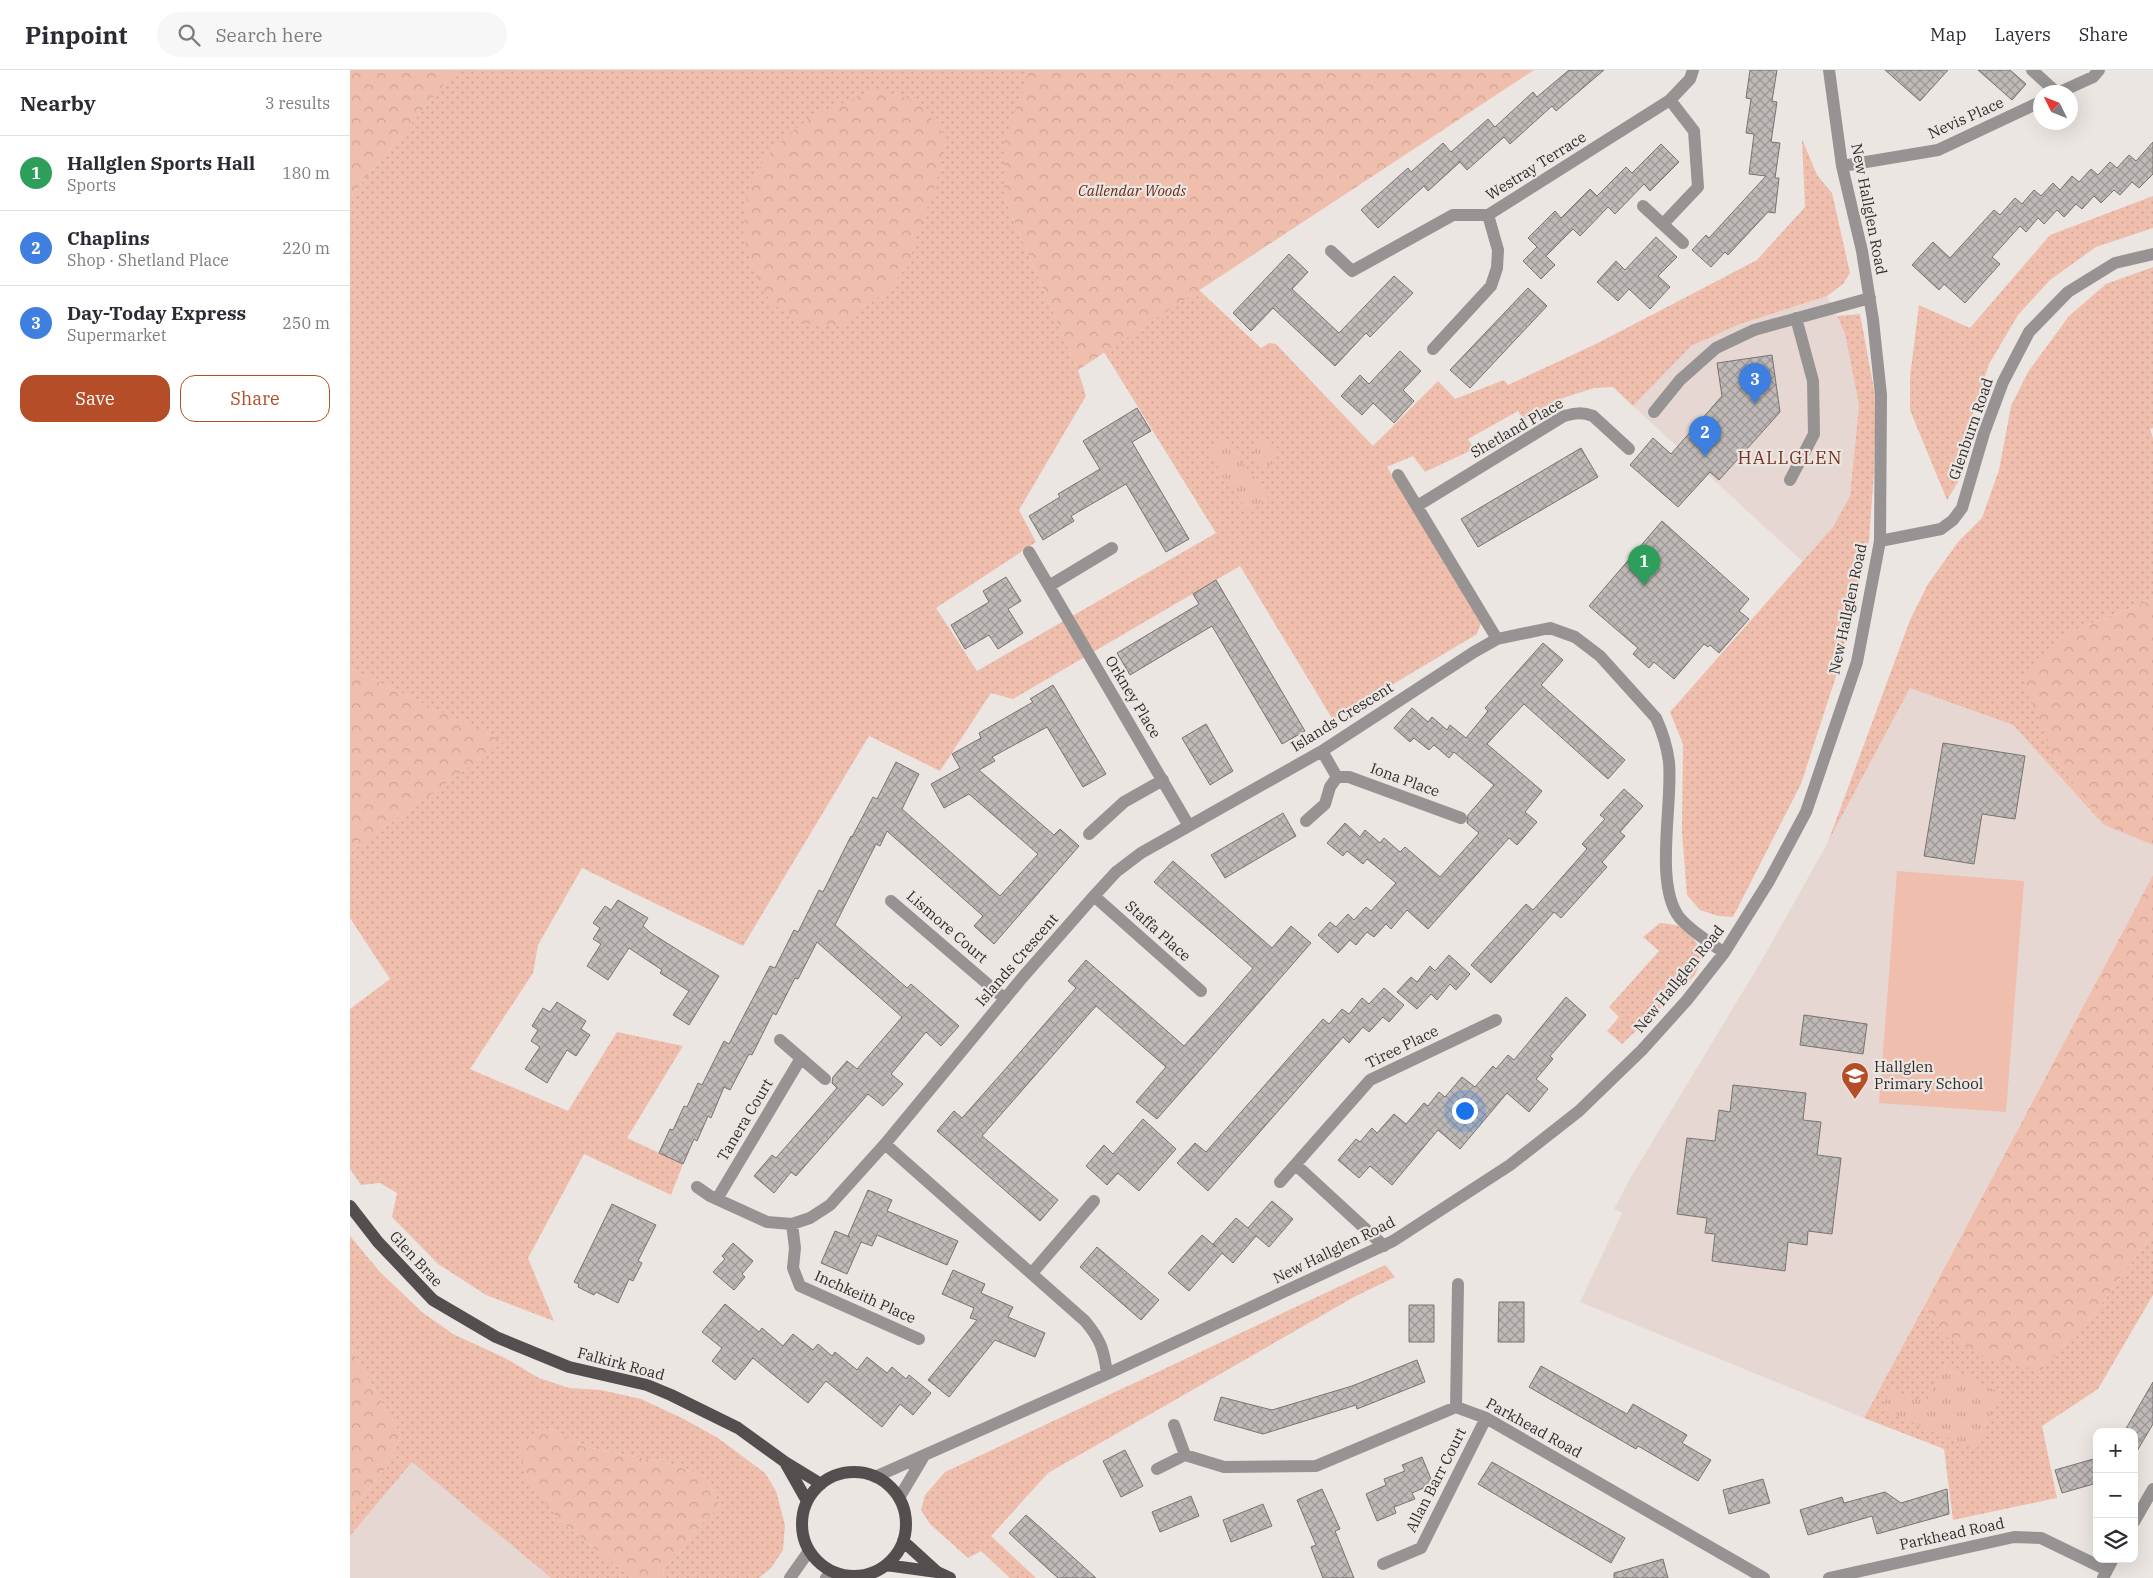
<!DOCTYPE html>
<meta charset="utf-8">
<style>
body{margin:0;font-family:"IBM Plex Serif",serif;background:#f7f7f7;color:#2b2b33}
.controls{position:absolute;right:15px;bottom:15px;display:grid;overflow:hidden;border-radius:10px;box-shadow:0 5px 20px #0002}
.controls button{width:45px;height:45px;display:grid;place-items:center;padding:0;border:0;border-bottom:1px solid #e1e1e2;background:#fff;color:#2b2b33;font:25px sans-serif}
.compass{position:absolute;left:1683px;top:15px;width:45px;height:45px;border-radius:50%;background:#fff;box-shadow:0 5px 20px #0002;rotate:313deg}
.you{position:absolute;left:1114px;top:1040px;width:18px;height:18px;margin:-12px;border:4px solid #fff;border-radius:50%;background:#1a73e8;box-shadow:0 0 0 8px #1a73e833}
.badge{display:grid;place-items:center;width:32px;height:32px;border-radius:50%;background:#b54d28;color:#fff;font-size:16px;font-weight:700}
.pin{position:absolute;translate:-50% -41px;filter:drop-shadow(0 1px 2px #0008)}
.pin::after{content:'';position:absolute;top:26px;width:18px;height:15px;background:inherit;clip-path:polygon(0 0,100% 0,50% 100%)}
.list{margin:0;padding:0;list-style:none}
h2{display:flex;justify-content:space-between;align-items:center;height:65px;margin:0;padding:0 20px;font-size:21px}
h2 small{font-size:16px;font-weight:400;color:#7c7c81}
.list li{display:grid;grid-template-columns:32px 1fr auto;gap:15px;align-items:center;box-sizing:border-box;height:75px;padding:0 20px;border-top:1px solid #e1e1e2}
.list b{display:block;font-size:19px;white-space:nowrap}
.list p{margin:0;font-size:16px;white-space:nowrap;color:#7c7c81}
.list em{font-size:16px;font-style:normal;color:#7c7c81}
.actions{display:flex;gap:10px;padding:15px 20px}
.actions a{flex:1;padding:11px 0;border:1px solid #b54d28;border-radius:15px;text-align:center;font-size:18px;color:#b54d28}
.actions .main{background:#b54d28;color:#fff}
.icon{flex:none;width:28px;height:28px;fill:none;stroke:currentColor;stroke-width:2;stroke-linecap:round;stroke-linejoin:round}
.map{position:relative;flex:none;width:1803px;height:1508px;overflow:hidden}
header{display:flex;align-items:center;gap:30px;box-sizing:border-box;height:70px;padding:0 25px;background:#fff;border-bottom:1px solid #e1e1e2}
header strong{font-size:24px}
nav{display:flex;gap:28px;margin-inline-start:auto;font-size:18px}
.search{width:350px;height:45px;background:#f7f7f7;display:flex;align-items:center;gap:12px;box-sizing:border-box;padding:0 18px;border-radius:28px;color:#7c7c81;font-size:19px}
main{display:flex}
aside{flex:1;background:#fff}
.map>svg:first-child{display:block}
</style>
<header>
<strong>Pinpoint</strong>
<div class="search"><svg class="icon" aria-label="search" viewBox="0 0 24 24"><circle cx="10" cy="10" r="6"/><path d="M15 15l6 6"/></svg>Search here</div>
<nav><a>Map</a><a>Layers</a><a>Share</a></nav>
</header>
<main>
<aside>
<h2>Nearby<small>3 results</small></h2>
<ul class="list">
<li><span class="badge" style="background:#2e9e5b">1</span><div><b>Hallglen Sports Hall</b><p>Sports</p></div><em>180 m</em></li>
<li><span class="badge" style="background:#3f7fe0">2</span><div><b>Chaplins</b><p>Shop · Shetland Place</p></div><em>220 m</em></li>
<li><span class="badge" style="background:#3f7fe0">3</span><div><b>Day-Today Express</b><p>Supermarket</p></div><em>250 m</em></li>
</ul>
<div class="actions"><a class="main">Save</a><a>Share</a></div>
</aside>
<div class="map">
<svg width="1803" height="1508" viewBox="0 0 1803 1508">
<defs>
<pattern id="grass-dots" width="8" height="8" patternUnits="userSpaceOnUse" patternTransform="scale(1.25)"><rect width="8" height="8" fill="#efbead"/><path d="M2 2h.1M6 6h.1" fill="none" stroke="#cda495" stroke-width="1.8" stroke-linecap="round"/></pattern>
<pattern id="forest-crowns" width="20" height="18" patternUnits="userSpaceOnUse" patternTransform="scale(1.25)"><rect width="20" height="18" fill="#efbead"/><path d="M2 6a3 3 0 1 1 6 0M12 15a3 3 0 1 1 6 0" fill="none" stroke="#cda495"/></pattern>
<pattern id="park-tufts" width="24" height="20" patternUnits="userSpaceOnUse" patternTransform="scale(1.25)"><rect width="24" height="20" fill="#efbead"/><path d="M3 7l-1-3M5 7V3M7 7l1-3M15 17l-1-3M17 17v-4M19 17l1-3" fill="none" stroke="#cda495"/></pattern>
<pattern id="building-cross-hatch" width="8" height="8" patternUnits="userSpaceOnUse" patternTransform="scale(1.25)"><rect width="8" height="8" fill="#bfb9b7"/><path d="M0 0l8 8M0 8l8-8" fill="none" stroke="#9c9795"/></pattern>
</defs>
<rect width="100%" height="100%" fill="#ece6e3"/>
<path fill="#e6d7d2" d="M1477 226 1495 264 1509 335 1500 426 1483 457 1453 492 1283 336 1341 276 1390 254Z
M1560 618 1663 655 1754 755 1803 775V805L1514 1348 1230 1232 1272 1143 1264 1139 1281 1107 1412 890 1478 772Z
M62 1392 201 1508H0V1466Z"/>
<path fill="url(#grass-dots)" d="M106 0H677L678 5 654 127 728 300 736 326 669 440 686 472 586 538 627 601 866 463 754 282 849 220 911 278 919 273 926 274 1023 376 1088 311 1105 329 1154 310 1158 315 1246 274 1407 190 1455 137 1452 69 1467 105 1482 123 1500 203 1493 214 1477 226 1390 254 1341 276 1283 336 1263 317 1244 318 1204 331 1174 351 1168 341 1118 369 1124 379 1075 402 1063 386 1037 397 1131 553 1127 564 983 650 890 496 663 629 641 623 590 701 519 666 393 876 232 798 188 875 183 903 120 999 218 1041 267 962 333 976 277 1068 333 1094 321 1125 234 1084 178 1188 204 1251 136 1225 88 1194 42 1147 47 1123 30 1113 11 1115 0 1099V939L40 909 0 848V782L153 672 0 598V127Z
M1803 126V158L1746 177 1700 210 1668 245 1639 294 1614 371 1608 412 1597 430 1560 340V307L1569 235 1620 258 1700 165Z
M1803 197V358L1800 359 1803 368V529L1723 561 1704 687 1754 755 1663 655 1560 618 1478 772 1560 550 1578 514 1608 472 1632 448 1649 400 1661 336 1678 302 1719 246 1756 214Z
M1510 244 1526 330 1524 402 1519 471 1489 597 1451 714 1383 847 1368 846 1350 840 1337 825 1332 762 1333 674 1320 642 1483 457 1500 426 1509 335 1495 264 1487 246Z
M1310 853C1338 855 1340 861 1353 885L1345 905 1272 974 1257 961 1269 947 1259 937 1309 881 1293 867Z
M1803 1163V1225L1748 1319 1692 1356 1707 1428 1603 1450 1594 1379 1514 1348 1574 1236 1595 1266 1738 1252Z
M0 1166 30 1202 72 1242 103 1264 155 1288 189 1308 219 1318 251 1320 291 1329 334 1349 368 1368 415 1403 426 1421 435 1455 433 1480 421 1498 409 1508H313L314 1497 326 1487 347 1458 370 1436 356 1407 320 1394 232 1376 199 1358 209 1450 282 1508H201L62 1392 0 1466V1441L37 1397 51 1365 0 1277Z
M1035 1195 1045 1207 1004 1227 698 1403 641 1466 686 1508H660L631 1481 618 1488 580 1454 571 1440 575 1425 595 1402Z"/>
<path fill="url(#forest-crowns)" d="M0 0H106L0 127Z
M677 0H1184L728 300 654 127V73L678 5Z
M527 19 568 32 595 65 590 97 582 128 569 156 559 195 534 223 491 255 456 254 421 233 403 201 393 164 398 121 414 89 439 64 464 45Z
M1803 529V775L1754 755 1704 687 1673 610 1723 561Z
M0 598 154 672 0 782Z
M1803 805V1163L1738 1252 1691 1300 1640 1290 1595 1266 1574 1236Z
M0 1277 51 1365 37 1397 0 1441Z
M199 1358 232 1376 320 1394 356 1407 370 1436 347 1458 326 1487 314 1497 313 1508H282L209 1450 175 1406 169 1373Z"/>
<path fill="url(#park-tufts)" d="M875 368 919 429 897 439 867 399 869 396 857 382Z
M911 371 924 374 928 380 923 393 917 398 906 394 902 388 903 382Z
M1594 1295 1651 1323 1626 1380 1531 1339 1541 1320 1576 1332Z"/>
<path fill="#efbead" d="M1547 801 1674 811 1656 1042 1529 1033Z"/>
<path fill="url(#building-cross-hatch)" stroke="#797472" d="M1219 0H1254L1206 41 1202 36 1160 74 1154 67 1117 100 1109 91 1110 92 1078 121 1074 116 1028 158 1011 140 1058 98 1061 102 1093 73 1101 82 1138 49 1145 57 1183 22 1187 27Z
M1400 0H1427L1422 31 1427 32 1421 72 1430 73 1425 108H1429L1425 143 1418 142 1378 185 1375 182 1361 197 1342 180 1356 165 1359 168 1416 106 1399 104 1404 64 1396 63 1401 29 1396 28Z
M1535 0H1598L1570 31Z
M1628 0H1660L1676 14 1662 30Z
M1803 72V104L1789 118 1782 112 1770 125 1764 120 1751 133 1744 126 1732 139 1726 134 1714 147 1707 140 1694 154 1688 148 1676 162 1670 156 1642 187 1650 194 1615 233 1594 214 1589 220 1562 195 1583 172 1600 188 1644 140 1650 145 1665 128 1672 134 1684 120 1691 126 1703 113 1710 120 1722 106 1729 112 1741 99 1748 105 1760 92 1767 98 1779 85 1786 91Z
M1311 74 1329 92 1300 121 1294 114 1265 144 1258 137 1230 166 1223 159 1196 186 1205 195 1191 209 1173 191 1187 177 1178 168 1205 141 1211 148 1240 119 1247 126 1276 97 1282 103Z
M1306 167 1327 187 1308 206 1320 217 1300 239 1279 219 1268 231 1247 212 1266 191 1275 200Z
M939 184 958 202 942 219 989 263 1044 206 1063 223 1020 267 1016 263 985 296 923 238 901 261 883 243Z
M1178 218 1197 236 1120 318 1100 300Z
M1050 281 1071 301 1053 320 1064 331 1044 353 1023 333 1012 345 991 326 1010 305 1019 314Z
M1422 285 1430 342 1369 410 1360 402 1328 437 1280 395 1303 368 1321 384 1351 350 1372 326 1367 293Z
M787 338 801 361 782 372 839 469 816 482 776 414 721 446 724 451 693 470 679 446 710 427 708 424 750 399 733 371Z
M1231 378 1248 407 1128 477 1111 449Z
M1312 451 1399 529 1389 541 1399 549 1369 583 1360 575 1358 577 1354 574 1324 609 1304 592 1299 598 1283 584 1288 578 1239 536Z
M656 507 671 531 658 539 673 563 648 579 639 565 615 579 601 555 639 532 633 521Z
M866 510 955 661 932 674 862 556 780 605 767 583 849 534 843 524Z
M1193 573 1213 590 1191 615 1275 690 1258 709 1174 634 1137 674 1192 721 1175 742 1187 752 1167 775 1159 768 1078 859 1057 840 1041 859 1036 854 1024 867 1017 862 1006 875 1000 870 988 883 968 865 980 852 986 857 998 844 1004 850 1016 837 1021 841 1046 813 1017 789 1013 794 997 781 993 786 977 773 995 753 1010 767 1015 760 1030 773 1034 768 1050 782 1055 777 1090 807 1129 763 1117 753 1118 745 1144 715 1104 682 1099 688 1084 675 1079 680 1064 668 1060 672 1044 658 1062 638 1078 652 1082 647 1097 660 1100 655 1116 668 1138 641 1135 638Z
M703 615 756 704 733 717 697 657 642 687 645 691 629 700 704 765 710 759 729 776 644 874 624 856 633 846 537 761 530 776 526 774 485 855 557 918 561 914 609 956 591 976 576 962 541 1004 553 1014 533 1036 518 1024 446 1106 441 1102 424 1123 404 1106 422 1085 426 1088 487 1018 482 1013 483 1007 497 991 507 999 552 947 467 872 448 909 445 908 426 945 423 943 402 985 399 984 380 1020 374 1017 361 1048 358 1046 347 1071 344 1069 333 1094 309 1083 320 1059 323 1060 334 1036 337 1037 348 1013 352 1015 374 971 379 974 420 896 425 898 444 860 448 862 469 820 473 822 501 766 502 767 523 727 527 729 546 692 569 704 552 739 650 826 688 784 619 724 594 738 581 714 610 698 602 684 631 668 629 663 683 632 680 629Z
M856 654 883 701 860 715 832 668Z
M1593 673 1675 686 1665 749 1632 744 1624 794 1574 786Z
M1274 719 1293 736 1270 762 1275 766 1252 792 1257 797 1211 848 1204 842 1141 913 1121 895 1176 834 1183 840 1214 805 1237 779 1232 774 1255 749 1250 745Z
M933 743 946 766 875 808 861 785Z
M823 791 922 878 941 856 961 873 807 1049 786 1032 816 997 746 936 632 1066 708 1130 690 1151 587 1061 604 1041 612 1048 652 1003 726 918 718 911 736 890 834 976 871 935 903 898 804 812Z
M268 830 298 848 293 856 301 863 369 906 339 955 323 945 339 921 310 903 312 900 279 878 258 910 237 896 251 874 243 869 250 858 243 853 255 836 261 840Z
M1099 885 1120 904 1106 920 1100 914 1087 930 1081 924 1067 939 1047 922 1061 907 1067 912 1080 896 1085 901Z
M1034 918 1054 935 1039 952 1033 947 1019 962 1013 957 999 973 993 967 858 1121 827 1093 845 1073 856 1082 973 949 979 954 992 939 999 944 1012 928 1019 934Z
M1216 927 1236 945 1200 986 1203 989 1186 1009 1198 1019 1179 1042 1157 1023 1110 1079 1088 1060 1042 1115 1020 1096 1009 1108 988 1090 1006 1069 1010 1072 1022 1058 1027 1063 1044 1044 1056 1054 1074 1033 1078 1036 1089 1022 1095 1027 1112 1007 1125 1017 1143 996 1146 999 1158 985 1164 990Z
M207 932 236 951 231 959 240 965 226 986 217 980 197 1013 175 999 190 977 181 971 188 960 182 956 193 938 200 942Z
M1454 945 1517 954 1513 984 1450 975Z
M1383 1015 1456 1023 1453 1050 1471 1052 1467 1085 1491 1088 1482 1164 1458 1161 1457 1175 1438 1172 1435 1201 1362 1191 1365 1164 1355 1163 1357 1148 1327 1144 1337 1068 1365 1071 1369 1040 1380 1042Z
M793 1049 826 1079 789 1121 768 1103 757 1115 736 1096 754 1075 763 1084Z
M518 1120 542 1130 537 1141 608 1171 597 1195 527 1165 522 1176 511 1172 497 1204 471 1193 485 1161 500 1167 498 1166Z
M922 1131 943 1149 919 1177 906 1166 883 1193 872 1183 839 1221 818 1203 852 1165 866 1177 863 1174 886 1148 898 1158Z
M262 1134 306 1155 288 1191 292 1193 283 1211 279 1209 268 1233 246 1222 244 1225 228 1217 229 1214 224 1212Z
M383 1173 403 1191 392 1204 395 1207 384 1220 363 1202 375 1189 372 1186Z
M747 1177 809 1230 791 1250 730 1197Z
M603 1200 635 1214 631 1223 663 1237 658 1247 695 1263 685 1287 645 1270 599 1327 578 1310 627 1250 620 1248 624 1238 592 1224Z
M1149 1232H1174V1272H1148Z
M375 1234 409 1262 412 1258 433 1276 443 1264 463 1280 468 1274 482 1286 485 1282 507 1300 517 1287 537 1303 542 1297 556 1309 559 1305 581 1323 563 1345 550 1334 532 1357 476 1311 458 1333 403 1288 385 1310 362 1291 372 1278 352 1262Z
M1059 1235H1084V1272H1059Z
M1067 1290 1075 1312 1007 1339 1006 1335 913 1364 864 1350 871 1327 922 1340 1002 1316Z
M1191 1296 1277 1344 1283 1334 1337 1365 1332 1373 1361 1390 1348 1411 1288 1376 1286 1379 1179 1317Z
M1803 1312V1354L1784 1386V1362H1774Z
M775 1380 793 1416 771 1427 753 1391Z
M1072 1387 1083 1414 1062 1423 1065 1429 1044 1437 1046 1443 1027 1451 1016 1424 1036 1415 1034 1409 1055 1401 1052 1395Z
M1747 1388V1413L1712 1423 1705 1400Z
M1142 1392 1275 1468 1261 1493 1128 1414Z
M1413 1409 1420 1433 1379 1444 1373 1420Z
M972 1419 990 1459 985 1461 1004 1508H973L961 1477 966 1475 947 1430Z
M1597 1419 1599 1444 1527 1464 1522 1446 1458 1465 1450 1440 1492 1427 1494 1433 1535 1422 1551 1433Z
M841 1426 849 1446 810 1462 802 1442Z
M913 1434 922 1456 881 1472 873 1450Z
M676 1445 692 1459 746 1508H708L675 1478 659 1463Z
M1313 1489 1318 1508H1264V1503Z"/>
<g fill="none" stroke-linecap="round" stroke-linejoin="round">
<path stroke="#969392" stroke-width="12" d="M1682 0 1706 22
M1710 22 1743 7 1749 0
M1492 96 1588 80 1690 32
M1293 136 1333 173
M1313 154 1348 117 1344 61 1320 30
M981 181 1002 201 1103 145H1138L1320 30 1340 9 1343 0
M1083 279 1141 216 1147 198 1148 180 1138 145
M1304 342 1330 310 1366 278 1404 260 1520 228
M1048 405 1147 569
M1440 410 1464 364 1463 311 1446 248
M1067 436 1214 346C1225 343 1232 342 1243 346L1279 379
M1530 471 1591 459 1603 450 1612 438 1634 363 1653 312 1679 262 1718 222 1765 193 1803 184
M679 482 839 756
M699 516 762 478
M972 681 987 707
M956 751 975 734 980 717 987 707H999L1111 748
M739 764 774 732 813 710
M744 826 851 921
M541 831 655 929
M430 970 475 1009
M535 1074 735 1251C751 1270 754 1280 757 1304
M946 1095 1034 1176
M930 1112 1020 1010 1146 950
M347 1117 360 1126 417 1152 442 1154 460 1148 480 1135 535 1074 672 908 744 826 766 802 791 783 972 681 1124 582 1147 569 1200 558 1225 567 1250 586 1306 648C1312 661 1317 677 1319 692 1323 734 1304 813 1329 847 1340 861 1360 872 1374 883
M367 1129 451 988
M442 1154 445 1178 443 1198 450 1216 569 1269
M682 1203 744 1131
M1106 1337 1108 1214
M835 1385 874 1397 966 1396 1106 1337 1136 1348 1414 1508
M807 1399 835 1385 824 1355
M525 1407 757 1304 1043 1171 1160 1095 1229 1041 1292 980 1337 930 1374 883 1419 811 1456 742 1507 592 1530 471 1531 325 1523 250 1512 181 1492 96 1479 0
M549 1428 574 1386
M1784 1452 1803 1419
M1033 1494 1071 1478 1136 1348
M440 1508 459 1481
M476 1508 485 1503
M1479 1508 1664 1467 1691 1468 1757 1500
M1753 1508 1763 1489"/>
<path stroke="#544f4e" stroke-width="12" d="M0 1136 28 1172 83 1230 146 1267 219 1297 297 1315 321 1325 388 1358 435 1392 471 1414
M436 1394 457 1431
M452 1454a52 52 0 1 1 104 0a52 52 0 1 1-104 0Z
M553 1471 587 1502
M536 1495 587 1502 600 1508"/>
</g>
<defs>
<symbol id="school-pin" viewBox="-11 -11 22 30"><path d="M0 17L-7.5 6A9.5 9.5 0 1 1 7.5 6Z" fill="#b54d28" stroke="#ece6e3"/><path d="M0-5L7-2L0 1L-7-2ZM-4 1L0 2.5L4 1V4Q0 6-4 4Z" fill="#fff"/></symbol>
</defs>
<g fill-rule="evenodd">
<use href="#school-pin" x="1489" y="990" width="32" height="43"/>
</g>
<g text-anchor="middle" stroke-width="4.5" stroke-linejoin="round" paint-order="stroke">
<g font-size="15" fill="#2f2d2c" stroke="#ece6e3">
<text transform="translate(1616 48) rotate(-24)" y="5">Nevis Place</text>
<text transform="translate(1186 96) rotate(-32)" y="5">Westray Terrace</text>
<text transform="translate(1519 139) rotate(79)" y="5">New Hallglen Road</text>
<text transform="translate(1167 358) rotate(-30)" y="5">Shetland Place</text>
<text transform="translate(1621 359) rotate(-71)" y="5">Glenburn Road</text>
<text transform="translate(1498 539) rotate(-78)" y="5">New Hallglen Road</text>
<text transform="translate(783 627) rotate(59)" y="5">Orkney Place</text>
<text transform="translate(992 647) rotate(-32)" y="5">Islands Crescent</text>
<text transform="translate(1055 710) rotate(20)" y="5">Iona Place</text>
<text transform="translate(597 857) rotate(41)" y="5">Lismore Court</text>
<text transform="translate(808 861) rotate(42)" y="5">Staffa Place</text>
<text transform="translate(667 890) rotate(-49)" y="5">Islands Crescent</text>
<text transform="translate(1329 909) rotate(-51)" y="5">New Hallglen Road</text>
<text transform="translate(1052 977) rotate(-26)" y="5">Tiree Place</text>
<text transform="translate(395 1050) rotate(-59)" y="5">Tanera Court</text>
<text transform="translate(984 1180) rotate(-26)" y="5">New Hallglen Road</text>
<text transform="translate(66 1189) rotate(47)" y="5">Glen Brae</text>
<text transform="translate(515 1227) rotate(24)" y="5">Inchkeith Place</text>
<text transform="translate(271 1294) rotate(15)" y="5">Falkirk Road</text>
<text transform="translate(1184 1358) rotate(29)" y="5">Parkhead Road</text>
<text transform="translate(1086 1410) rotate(-63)" y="5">Allan Barr Court</text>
<text transform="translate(1602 1464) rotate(-12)" y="5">Parkhead Road</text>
</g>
<g font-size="15" font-style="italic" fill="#6b2d17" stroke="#ece6e3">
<text x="782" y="126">Callendar Woods</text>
</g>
<g font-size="15" fill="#2f2d2c" stroke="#ece6e3" text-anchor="start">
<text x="1524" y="1002">Hallglen<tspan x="1524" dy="17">Primary School</tspan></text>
</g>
<g font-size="18" letter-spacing="1" fill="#77351e" stroke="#ece6e3">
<text x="1440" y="394">HALLGLEN</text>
</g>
</g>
</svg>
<div class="controls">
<button>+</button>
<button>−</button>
<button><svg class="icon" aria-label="layers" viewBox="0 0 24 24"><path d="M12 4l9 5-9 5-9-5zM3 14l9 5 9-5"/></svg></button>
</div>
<svg class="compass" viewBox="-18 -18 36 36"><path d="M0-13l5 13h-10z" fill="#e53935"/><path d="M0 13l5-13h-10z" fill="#7c7c81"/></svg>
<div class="you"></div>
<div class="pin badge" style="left:1294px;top:516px;background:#2e9e5b">1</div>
<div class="pin badge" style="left:1355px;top:387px;background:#3f7fe0">2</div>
<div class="pin badge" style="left:1405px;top:334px;background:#3f7fe0">3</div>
</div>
</main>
